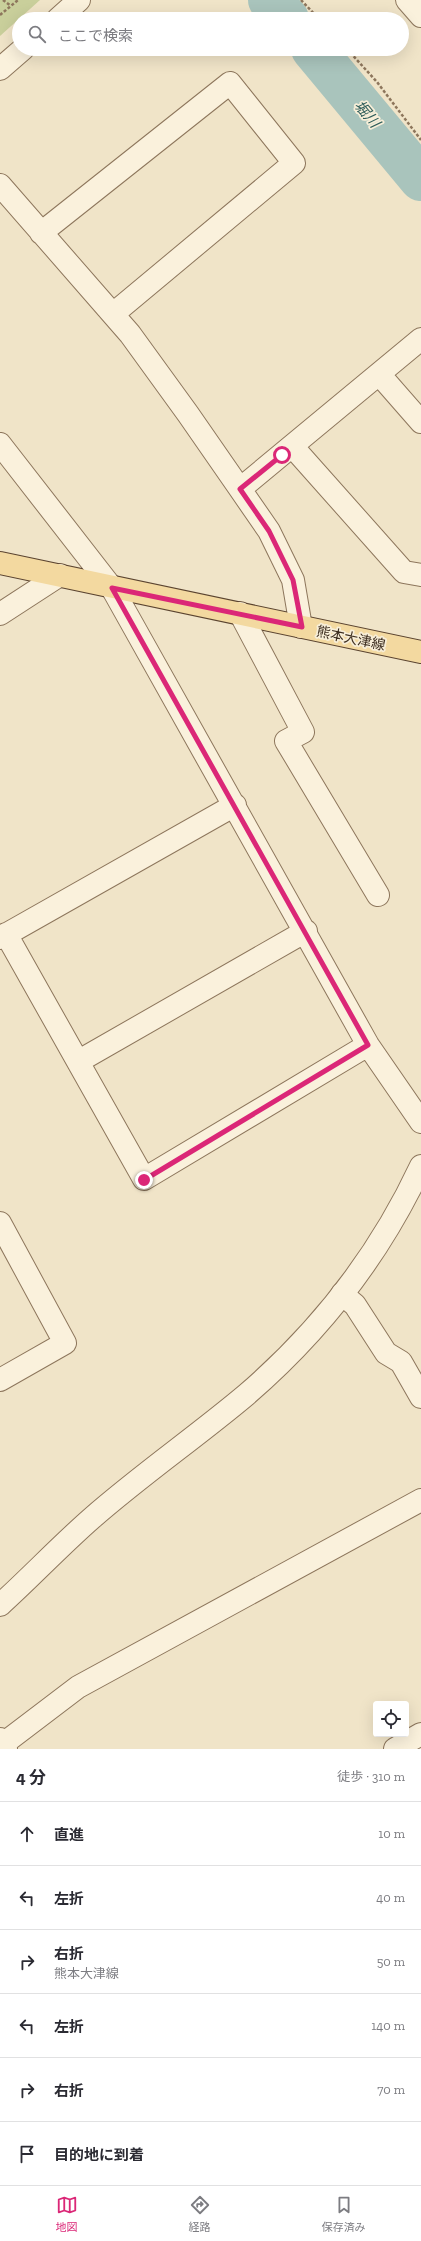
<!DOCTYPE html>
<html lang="ja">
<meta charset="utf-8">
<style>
body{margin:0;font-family:"Zilla Slab","Noto Sans JP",serif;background:#f7f7f7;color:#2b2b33}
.controls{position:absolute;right:12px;bottom:12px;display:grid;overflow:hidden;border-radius:4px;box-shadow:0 4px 16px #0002}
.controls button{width:36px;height:36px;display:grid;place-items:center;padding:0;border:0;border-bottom:1px solid #e1e1e2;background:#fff;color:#2b2b33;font:20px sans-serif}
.stop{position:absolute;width:12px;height:12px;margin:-9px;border:3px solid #db2777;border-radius:50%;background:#fff}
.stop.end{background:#db2777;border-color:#fff;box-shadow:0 1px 4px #0008}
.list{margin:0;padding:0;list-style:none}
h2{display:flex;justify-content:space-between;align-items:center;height:52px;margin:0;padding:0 16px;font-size:17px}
h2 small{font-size:13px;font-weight:400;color:#7c7c81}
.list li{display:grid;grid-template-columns:26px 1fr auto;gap:12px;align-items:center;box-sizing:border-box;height:64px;padding:0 16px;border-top:1px solid #e1e1e2}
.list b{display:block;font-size:15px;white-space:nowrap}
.list p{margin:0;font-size:13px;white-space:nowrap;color:#7c7c81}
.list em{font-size:13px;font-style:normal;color:#7c7c81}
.icon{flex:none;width:22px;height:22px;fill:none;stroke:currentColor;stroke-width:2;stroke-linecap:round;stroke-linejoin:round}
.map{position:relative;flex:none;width:421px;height:1749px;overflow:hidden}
.search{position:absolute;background:#fff;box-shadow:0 4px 16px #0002;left:12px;right:12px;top:12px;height:44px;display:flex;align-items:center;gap:10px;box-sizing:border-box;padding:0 14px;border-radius:22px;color:#7c7c81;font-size:15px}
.sheet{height:436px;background:#fff}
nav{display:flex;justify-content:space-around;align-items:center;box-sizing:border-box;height:56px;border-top:1px solid #e1e1e2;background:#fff;font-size:11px;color:#7c7c81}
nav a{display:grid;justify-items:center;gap:2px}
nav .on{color:#db2777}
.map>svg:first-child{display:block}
</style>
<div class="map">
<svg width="421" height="1749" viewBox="0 0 421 1749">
<rect width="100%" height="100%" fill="#f0e4c8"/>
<path fill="#c9cf9b" d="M0 0H40L0 36Z"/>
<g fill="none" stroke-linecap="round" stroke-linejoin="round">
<path stroke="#a9c4bc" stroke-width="44" d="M270 0 287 19
M313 49 421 179"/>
<defs>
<path id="minor" d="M407 0 421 16
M58 19 79 0
M0 69 23 49
M0 185 130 334 188 414 240 489 269 531 293 580 301 627
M41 233 230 83 294 163 113 314
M379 374 421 422
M0 444 112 588 368 1045 421 1122
M292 446 404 572 421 575
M240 489 421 339
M240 613 303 732 286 741 378 895
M0 614 60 575
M6 934 144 1179 368 1045
M0 938 235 805
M79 1061 306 931
M0 1223 65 1343 0 1380
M342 1294 355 1305 386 1353 401 1362 421 1397
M3 1744 78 1687 421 1500
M395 1749 421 1734"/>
<path id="tertiary" d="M0 1605C31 1577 60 1546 92 1518 141 1475 196 1437 246 1395 319 1332 380 1254 421 1166
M0 1739 6 1749"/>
<path id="primary" d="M0 563 421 652"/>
</defs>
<use href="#minor" stroke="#8d765c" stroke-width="24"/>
<use href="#tertiary" stroke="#8d765c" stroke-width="24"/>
<use href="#primary" stroke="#5b4430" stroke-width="24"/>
<path stroke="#8d765c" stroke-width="2.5" stroke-dasharray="3 2" stroke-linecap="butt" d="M3 0 11 6
M301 0 319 19
M0 15 18 0
M347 49 377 82 421 140"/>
<use href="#minor" stroke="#faf1dc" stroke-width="22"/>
<use href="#tertiary" stroke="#faf1dc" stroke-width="22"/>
<use href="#primary" stroke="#f3d9a0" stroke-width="22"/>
</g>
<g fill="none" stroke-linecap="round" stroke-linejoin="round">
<path stroke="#db2777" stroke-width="5" d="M144 1180 368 1045 112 588 302 627 293 580 269 531 240 489 282 455"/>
</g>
<g text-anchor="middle" stroke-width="3.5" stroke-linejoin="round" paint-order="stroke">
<g font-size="14" fill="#3d2e20" stroke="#f7eed8">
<text transform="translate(351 638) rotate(12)" y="5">熊本大津線</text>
</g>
<g font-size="15" font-style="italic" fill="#2f5d5a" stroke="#f7eed8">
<text transform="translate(367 114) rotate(50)" y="5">堀川</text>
</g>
</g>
</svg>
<div class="controls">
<button><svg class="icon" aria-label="locate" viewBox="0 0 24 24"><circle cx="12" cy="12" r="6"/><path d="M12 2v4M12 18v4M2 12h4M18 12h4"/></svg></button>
</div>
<div class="stop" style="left:282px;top:455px"></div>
<div class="stop end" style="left:144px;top:1180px"></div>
<div class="search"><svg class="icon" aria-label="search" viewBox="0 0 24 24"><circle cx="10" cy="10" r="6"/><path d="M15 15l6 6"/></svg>ここで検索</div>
</div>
<section class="sheet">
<h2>4 分<small>徒歩 · 310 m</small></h2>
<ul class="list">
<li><svg class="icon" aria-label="ahead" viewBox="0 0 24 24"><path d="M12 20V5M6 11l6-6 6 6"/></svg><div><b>直進</b></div><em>10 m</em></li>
<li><svg class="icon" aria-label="left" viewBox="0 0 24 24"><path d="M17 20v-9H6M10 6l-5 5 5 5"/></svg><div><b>左折</b></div><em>40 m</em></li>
<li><svg class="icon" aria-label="right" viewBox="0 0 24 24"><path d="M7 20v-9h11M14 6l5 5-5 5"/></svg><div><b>右折</b><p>熊本大津線</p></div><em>50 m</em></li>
<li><svg class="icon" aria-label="left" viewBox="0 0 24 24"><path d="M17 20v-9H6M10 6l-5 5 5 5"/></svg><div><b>左折</b></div><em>140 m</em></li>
<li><svg class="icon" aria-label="right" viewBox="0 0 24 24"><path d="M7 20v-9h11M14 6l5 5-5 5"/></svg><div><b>右折</b></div><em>70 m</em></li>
<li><svg class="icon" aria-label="arrive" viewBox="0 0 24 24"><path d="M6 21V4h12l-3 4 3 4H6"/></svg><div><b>目的地に到着</b></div></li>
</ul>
</section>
<nav>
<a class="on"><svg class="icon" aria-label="map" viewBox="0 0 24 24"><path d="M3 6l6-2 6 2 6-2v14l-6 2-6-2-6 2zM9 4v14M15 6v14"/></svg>地図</a>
<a><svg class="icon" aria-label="directions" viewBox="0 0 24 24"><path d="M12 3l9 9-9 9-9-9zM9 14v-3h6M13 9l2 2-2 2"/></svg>経路</a>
<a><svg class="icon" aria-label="saved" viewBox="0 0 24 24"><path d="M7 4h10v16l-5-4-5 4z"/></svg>保存済み</a>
</nav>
